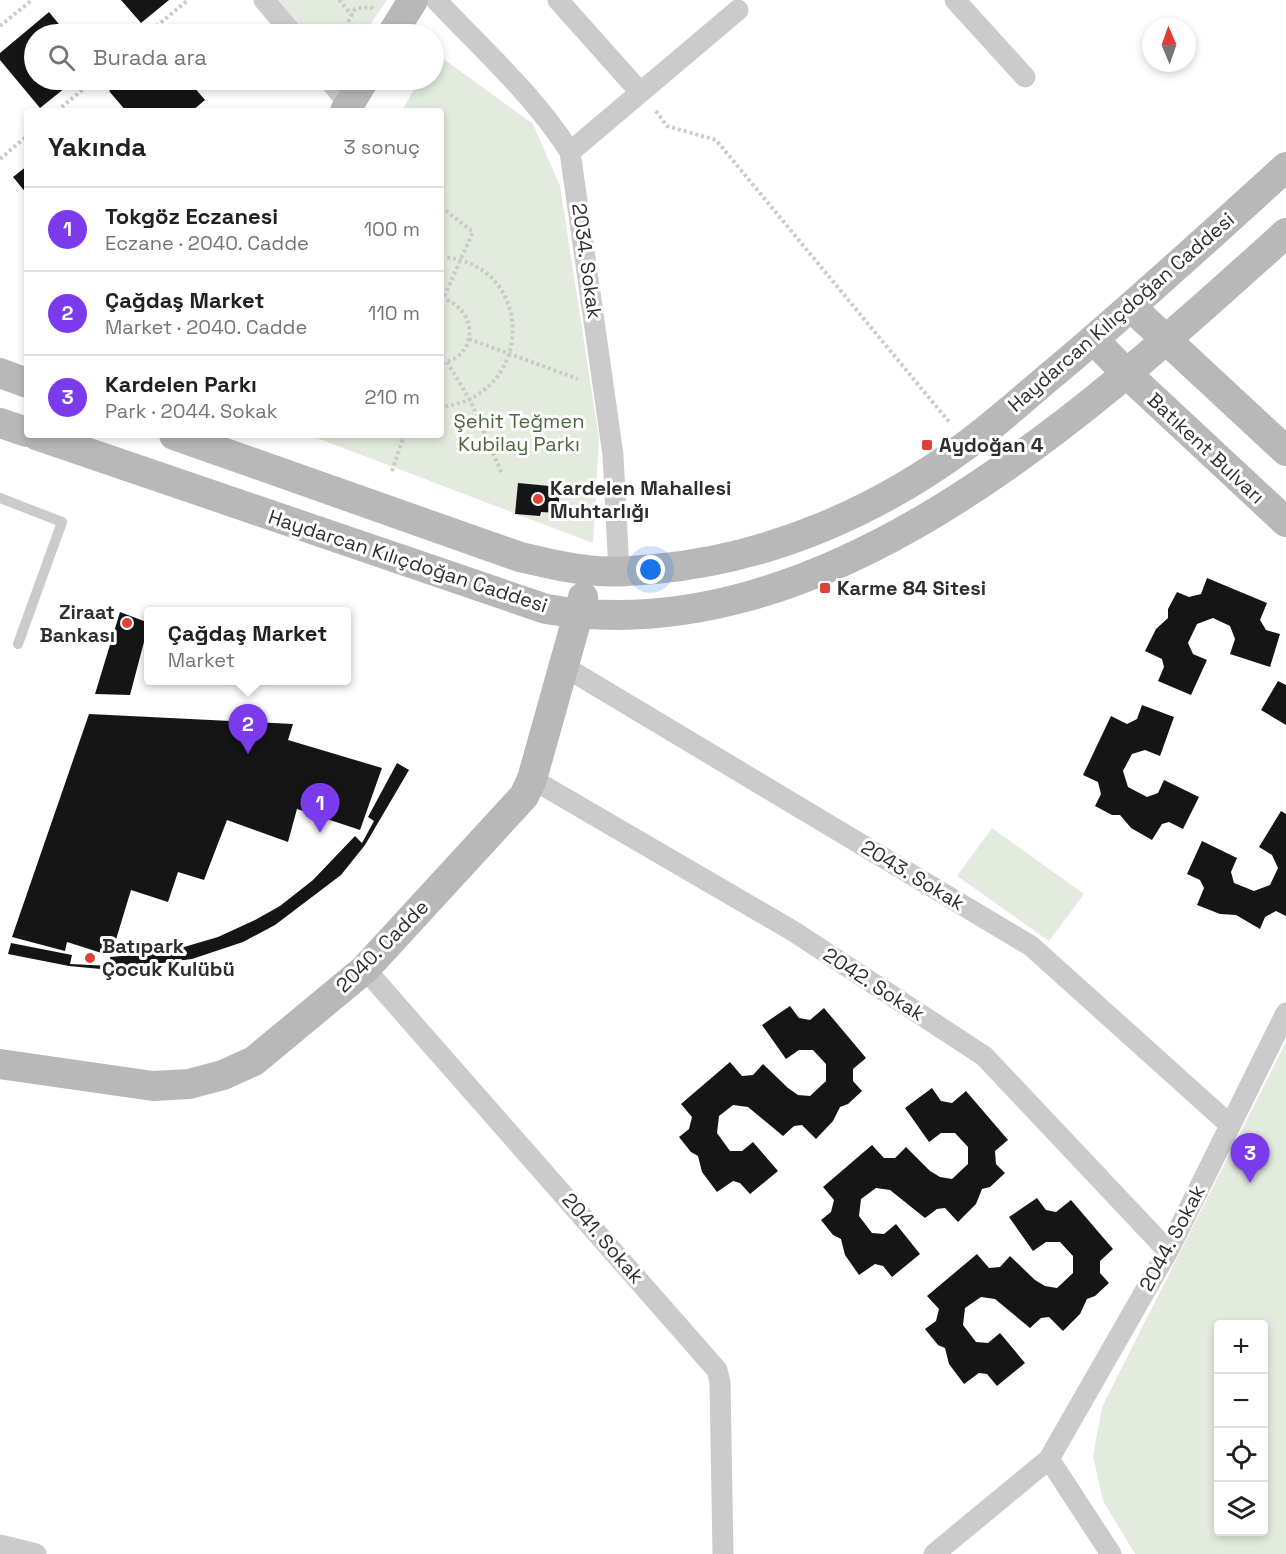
<!DOCTYPE html>
<html lang="tr">
<meta charset="utf-8">
<style>
body{margin:0;font-family:"Space Grotesk",sans-serif;background:#f6f6f6;color:#202124}
.controls{position:absolute;right:18px;bottom:18px;display:grid;overflow:hidden;border-radius:6px;box-shadow:0 3px 9px #0003}
.controls button{width:54px;height:54px;display:grid;place-items:center;padding:0;border:0;border-bottom:2px solid #e0e0e0;background:#fff;color:#202124;font:30px sans-serif}
.compass{position:absolute;left:1142px;top:18px;width:54px;height:54px;border-radius:50%;background:#fff;box-shadow:0 3px 9px #0003;rotate:358deg}
.you{position:absolute;left:651px;top:570px;width:21px;height:21px;margin:-15px;border:4px solid #fff;border-radius:50%;background:#1a73e8;box-shadow:0 0 0 9px #1a73e833}
.badge{display:grid;place-items:center;width:39px;height:39px;border-radius:50%;background:#7c3aed;color:#fff;font-size:20px;font-weight:700}
.pin{position:absolute;translate:-50% -50px;filter:drop-shadow(0 2px 3px #0008)}
.pin::after{content:'';position:absolute;top:32px;width:21px;height:18px;background:inherit;clip-path:polygon(0 0,100% 0,50% 100%)}
.popup{position:absolute;left:144px;top:607px;width:207px;height:78px;box-sizing:border-box;display:grid;place-content:center;border-radius:6px;background:#fff;filter:drop-shadow(0 2px 4px #0005);font-size:20px;white-space:nowrap;color:#757577}
.popup b{font-size:22px;color:#202124}
.popup::after{content:'';position:absolute;left:50%;top:100%;margin-left:-12px;border:12px solid transparent;border-top-color:#fff}
.list{margin:0;padding:0;list-style:none}
h2{display:flex;justify-content:space-between;align-items:center;height:78px;margin:0;padding:0 24px;font-size:26px}
h2 small{font-size:20px;font-weight:400;color:#757577}
.list li{display:grid;grid-template-columns:39px 1fr auto;gap:18px;align-items:center;box-sizing:border-box;height:84px;padding:0 24px;border-top:2px solid #e0e0e0}
.list b{display:block;font-size:22px;white-space:nowrap}
.list p{margin:0;font-size:20px;white-space:nowrap;color:#757577}
.list em{font-size:20px;font-style:normal;color:#757577}
.icon{flex:none;width:33px;height:33px;fill:none;stroke:currentColor;stroke-width:2;stroke-linecap:round;stroke-linejoin:round}
.map{position:relative;flex:none;width:1286px;height:1554px;overflow:hidden}
.search{position:absolute;background:#fff;box-shadow:0 3px 9px #0003;left:24px;top:24px;width:420px;height:66px;display:flex;align-items:center;gap:15px;box-sizing:border-box;padding:0 21px;border-radius:33px;color:#757577;font-size:22px}
.panel{position:absolute;background:#fff;box-shadow:0 3px 9px #0003;left:24px;top:108px;width:420px;height:330px;border-radius:6px}
.map>svg:first-child{display:block}
</style>
<div class="map">
<svg width="1286" height="1554" viewBox="0 0 1286 1554">
<rect width="100%" height="100%" fill="#fff"/>
<path fill="#e2ebdd" fill-rule="evenodd" d="M271 0H387L364 34H299Z
M434 52 533 124 560 186 599 438 593 543 309 435H441V111H402L419 80H434Z
M992 828 1084 894 1049 941 957 876Z
M1286 1042V1554H1135L1103 1501 1093 1456 1102 1407ZM1264 1324V1532H1218V1324Z"/>
<path fill="#151515" d="M121 0H169L141 23Z
M49 12 67 34H34V80H75L40 108 0 60V53Z
M123 80H188L205 100 192 111H126L109 91Z
M27 166V194L13 177Z
M518 483 560 487 558 513 541 512 540 516 515 514Z
M1207 578 1267 603 1260 620 1266 630 1280 634 1270 667 1230 654 1235 639 1230 626 1213 618 1197 624 1188 643 1193 654 1207 660 1191 695 1158 681 1164 667 1162 659 1145 651 1156 629 1168 618V609L1177 592 1189 597 1201 594Z
M120 612 149 623 130 695 95 694Z
M1278 681 1286 685V725L1261 710Z
M1142 705 1174 717 1160 756 1145 750 1132 754 1123 771 1128 787 1147 797 1158 793 1164 780 1199 797 1183 829 1169 822 1162 824 1152 840 1131 828 1120 815H1112L1095 806 1101 794 1098 782 1083 775 1111 716 1127 724 1137 719Z
M89 714 293 724 288 740 382 768 360 830 297 809 288 842 227 820 204 880 178 872 168 902 131 890 111 956 67 942 65 951 12 937Z
M397 763 409 770 365 845 341 875 275 925 243 942 192 959 111 970 69 966 8 954 11 943 72 955 70 964 111 966 110 957 167 952 218 937 255 920 280 906 313 880 355 836 362 843 374 821 368 817Z
M1281 811 1286 814V916L1276 911 1265 917 1260 929 1236 915 1220 914 1197 905 1204 888 1200 880 1187 874 1202 841 1237 858 1231 872 1234 883 1254 891 1270 885 1278 868 1272 855 1259 847Z
M790 1006 799 1018 810 1020 824 1008 866 1058 853 1069V1081L862 1091 848 1104 840 1107 833 1121 816 1139 802 1125 794 1126 783 1136 748 1107 733 1105 719 1116 717 1133 730 1151H742L753 1142 778 1171 750 1194 740 1183 733 1181 717 1192 702 1172 698 1156 691 1152 679 1137 689 1129 692 1117 681 1104 730 1062 742 1076 753 1075 763 1064 788 1088 798 1095 810 1096 826 1081V1064L813 1050H799L786 1059 762 1025Z
M932 1088 941 1101 952 1103 966 1091 1008 1140 995 1151 996 1164 1005 1173 990 1187 982 1189 976 1204 958 1222 945 1208 937 1209 925 1218 890 1190 876 1188 861 1199 859 1216 872 1233 884 1234 896 1224 920 1254 892 1277 883 1266 875 1264 859 1275 845 1255 841 1239 833 1235 821 1220 831 1212 834 1200 823 1187 872 1145 884 1158H895L906 1147 930 1171 940 1177 952 1179 968 1164V1147L955 1133H941L929 1142 905 1108Z
M1037 1198 1046 1210 1056 1212 1071 1200 1113 1249 1100 1261V1273L1109 1283 1095 1296 1087 1299 1080 1314 1063 1331 1049 1317 1041 1318 1030 1328 995 1299 981 1297 965 1308 963 1325 976 1342 988 1343 1000 1333 1025 1363 997 1386 987 1374 979 1373 964 1384 949 1364 945 1348 938 1345 925 1329 936 1321 939 1309 927 1296 977 1254 989 1268 1000 1267 1010 1256 1035 1280 1045 1286 1057 1288 1073 1273V1256L1060 1242H1046L1033 1251 1009 1217Z"/>
<g fill="none" stroke-linecap="round" stroke-linejoin="round">
<path stroke="#cbcbcb" stroke-width="4" stroke-dasharray="3 3" stroke-linecap="butt" d="M339 0 352 15
M0 26 32 0
M147 34 188 0
M349 34V20L355 9 369 7 375 9
M57 111 94 80
M656 111 667 126 716 140 950 423
M0 159 27 136
M441 207 473 232 443 299
M441 257C536 262 537 396 441 407
M441 298C478 308 480 357 441 363
M469 339 578 379
M447 362 470 400 502 474
M392 471 404 435"/>
<path stroke="#cbcbcb" stroke-width="10" d="M0 498 62 522 18 644"/>
<path stroke="#cbcbcb" stroke-width="21" d="M264 0 293 34
M436 0C482 49 534 95 570 152L613 455 619 572
M558 0 640 92
M955 0 1025 77
M329 80 349 104
M570 152 738 10
M565 667 1031 946 1230 1125
M532 779 793 931 984 1056 1168 1251
M365 969 717 1370 720 1382 723 1554
M1049 1459 1111 1554
M0 1545 36 1554
M934 1554 1049 1459 1168 1251 1286 1013"/>
<path stroke="#b8b8b8" stroke-width="30" d="M392 34 413 0
M345 111 364 80
M1131 307 1286 451
M1094 340 1126 373 1286 522
M0 373 27 383
M0 423 27 432
M36 435 546 609C827 657 1094 406 1286 233
M174 435 520 557C543 562 565 568 587 570 610 573 632 571 655 569 768 559 877 512 968 444 998 422 1026 396 1055 372 1134 306 1210 236 1286 167
M0 1064 153 1086 189 1084 223 1075 254 1061 365 969 524 796 532 779 583 597"/>
</g>
<g fill="#e04136" stroke="#fff" stroke-width="2">
<rect x="921" y="439" width="12" height="12" rx="3"/>
<circle cx="538" cy="499" r="6"/>
<rect x="819" y="582" width="12" height="12" rx="3"/>
<circle cx="127" cy="623" r="6"/>
<circle cx="90" cy="958" r="6"/>
</g>
<g text-anchor="middle" stroke-width="6" stroke-linejoin="round" paint-order="stroke">
<g font-size="20" fill="#2e2e2e" stroke="#fff">
<text transform="translate(587 261) rotate(82)" y="7">2034. Sokak</text>
<text transform="translate(1121 312) rotate(-41)" y="7">Haydarcan Kılıçdoğan Caddesi</text>
<text transform="translate(1206 448) rotate(43)" y="7">Batıkent Bulvarı</text>
<text transform="translate(408 561) rotate(18)" y="7">Haydarcan Kılıçdoğan Caddesi</text>
<text transform="translate(913 875) rotate(31)" y="7">2043. Sokak</text>
<text transform="translate(382 946) rotate(-45)" y="7">2040. Cadde</text>
<text transform="translate(874 984) rotate(33)" y="7">2042. Sokak</text>
<text transform="translate(603 1238) rotate(49)" y="7">2041. Sokak</text>
<text transform="translate(1172 1238) rotate(-62)" y="7">2044. Sokak</text>
</g>
<g font-size="20" fill="#4b693d" stroke="#fff">
<text x="519" y="428">Şehit Teğmen<tspan x="519" dy="23">Kubilay Parkı</tspan></text>
</g>
<g font-size="20" font-weight="bold" fill="#2e2e2e" stroke="#fff" text-anchor="start">
<text x="939" y="452">Aydoğan 4</text>
<text x="550" y="495">Kardelen Mahallesi<tspan x="550" dy="23">Muhtarlığı</tspan></text>
<text x="837" y="595">Karme 84 Sitesi</text>
<text x="115" y="619" text-anchor="end">Ziraat<tspan x="115" dy="23">Bankası</tspan></text>
<text x="102" y="953">Batıpark<tspan x="102" dy="23">Çocuk Kulübü</tspan></text>
</g>
</g>
</svg>
<div class="controls">
<button>+</button>
<button>−</button>
<button><svg class="icon" aria-label="locate" viewBox="0 0 24 24"><circle cx="12" cy="12" r="6"/><path d="M12 2v4M12 18v4M2 12h4M18 12h4"/></svg></button>
<button><svg class="icon" aria-label="layers" viewBox="0 0 24 24"><path d="M12 4l9 5-9 5-9-5zM3 14l9 5 9-5"/></svg></button>
</div>
<svg class="compass" viewBox="-18 -18 36 36"><path d="M0-13l5 13h-10z" fill="#e53935"/><path d="M0 13l5-13h-10z" fill="#757577"/></svg>
<div class="you"></div>
<div class="pin badge" style="left:320px;top:833px">1</div>
<div class="pin badge" style="left:248px;top:754px">2</div>
<div class="popup"><b>Çağdaş Market</b>Market</div>
<div class="pin badge" style="left:1250px;top:1183px">3</div>
<div class="search"><svg class="icon" aria-label="search" viewBox="0 0 24 24"><circle cx="10" cy="10" r="6"/><path d="M15 15l6 6"/></svg>Burada ara</div>
<section class="panel">
<h2>Yakında<small>3 sonuç</small></h2>
<ul class="list">
<li><span class="badge">1</span><div><b>Tokgöz Eczanesi</b><p>Eczane · 2040. Cadde</p></div><em>100 m</em></li>
<li><span class="badge">2</span><div><b>Çağdaş Market</b><p>Market · 2040. Cadde</p></div><em>110 m</em></li>
<li><span class="badge">3</span><div><b>Kardelen Parkı</b><p>Park · 2044. Sokak</p></div><em>210 m</em></li>
</ul>
</section>
</div>
